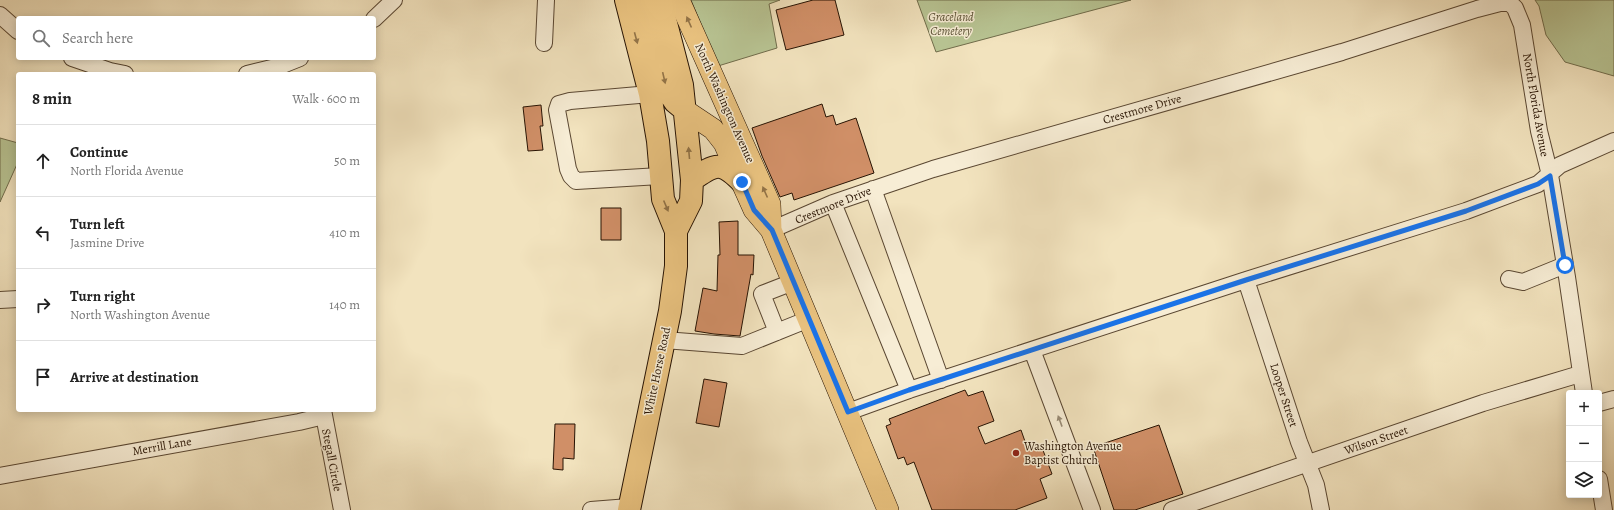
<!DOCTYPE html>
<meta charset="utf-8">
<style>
body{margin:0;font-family:Alegreya,serif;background:#f2f2f2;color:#222}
.controls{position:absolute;right:12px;bottom:12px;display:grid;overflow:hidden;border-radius:4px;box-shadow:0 2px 10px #0003}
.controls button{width:36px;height:36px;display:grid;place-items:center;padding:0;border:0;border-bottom:1px solid #e0e0e0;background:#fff;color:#222;font:20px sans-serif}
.stop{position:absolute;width:12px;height:12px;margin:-9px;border:3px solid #1a73e8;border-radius:50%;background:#fff}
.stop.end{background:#1a73e8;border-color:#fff;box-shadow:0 1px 4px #0008}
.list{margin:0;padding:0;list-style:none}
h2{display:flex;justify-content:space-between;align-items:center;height:52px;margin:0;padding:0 16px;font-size:17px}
h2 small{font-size:13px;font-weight:400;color:#767676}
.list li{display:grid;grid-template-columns:26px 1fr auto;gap:12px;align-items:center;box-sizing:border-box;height:72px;padding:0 16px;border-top:1px solid #e0e0e0}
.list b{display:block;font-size:15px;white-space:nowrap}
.list p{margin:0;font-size:13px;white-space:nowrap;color:#767676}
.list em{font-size:13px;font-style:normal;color:#767676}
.icon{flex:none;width:22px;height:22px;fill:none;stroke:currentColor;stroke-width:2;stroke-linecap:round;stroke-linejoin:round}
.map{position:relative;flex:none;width:1614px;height:510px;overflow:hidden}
.search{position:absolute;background:#fff;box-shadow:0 2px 10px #0003;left:16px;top:16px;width:360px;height:44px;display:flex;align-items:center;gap:10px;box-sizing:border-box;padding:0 14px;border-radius:4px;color:#767676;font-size:15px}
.panel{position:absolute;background:#fff;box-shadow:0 2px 10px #0003;left:16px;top:72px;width:360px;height:340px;border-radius:4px}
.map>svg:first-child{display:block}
</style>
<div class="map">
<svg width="1614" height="510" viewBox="0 0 1614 510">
<rect width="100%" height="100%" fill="#f2e3be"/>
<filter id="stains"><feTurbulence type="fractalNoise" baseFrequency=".005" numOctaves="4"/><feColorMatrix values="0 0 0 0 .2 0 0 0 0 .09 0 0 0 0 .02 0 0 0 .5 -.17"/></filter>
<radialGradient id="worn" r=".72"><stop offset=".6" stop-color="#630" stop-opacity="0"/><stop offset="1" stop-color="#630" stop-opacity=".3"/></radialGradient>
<path fill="#b8c493" stroke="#706c4b" d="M691 0H780L769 4 777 48 718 66Z
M917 0H1131L936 52Z
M1535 0H1614V76L1565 62 1546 35 1539 6Z
M0 138 18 143V162L0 202Z"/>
<path fill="#d08f67" stroke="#271303" d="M813 0H835L844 35 786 50 776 10Z
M822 104 826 117 833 115 836 125 856 118 874 173 794 200 792 193 780 197 762 156 752 128Z
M541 105 543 126H540L543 150 528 151 523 107Z
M601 208H621V240H601Z
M738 221V255H754L753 275 751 274 740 336 714 334 695 331 703 288 717 291 718 255H720L719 222Z
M704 379 727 383 719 427 696 423Z
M965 390 968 396 983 391 994 421 978 427 985 444 1021 430 1028 450 1041 445 1052 474 1040 479 1047 498 1015 510H932L914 462 907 465 904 457 898 459 886 426 891 424 889 419Z
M555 424H575L574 459 563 458V470L553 469Z
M1159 425 1183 494 1135 510H1114L1093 447Z"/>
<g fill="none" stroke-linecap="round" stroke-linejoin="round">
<defs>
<path id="minor" d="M0 15 18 31
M374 19 394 0
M544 43 546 0
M72 58 110 71 125 74
M247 74 280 66 300 58
M650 94 570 101 559 104 557 110 568 169 571 176 576 181 660 176
M873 189 941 380
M833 203 909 390
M771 230 833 203 933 169 1342 52 1477 9 1500 3H1510L1515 8 1522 25 1539 131 1550 175 1567 277 1584 393
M1509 279 1523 282 1565 265
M1246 280 1299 442 1316 485 1321 510
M0 300 18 299
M777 332 762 294 793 282
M664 340 742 346 809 319
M1032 350 1092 510
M1599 403 1614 399
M323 410 342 510
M848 412 909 390 1246 280 1466 211 1538 184 1560 165 1614 141
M0 476 299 422 324 416
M1599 479 1604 510
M591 510 629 507
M1172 510 1483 403 1580 374"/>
<path id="major" d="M679 0 770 204 771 230
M686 111 713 129 724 143 754 210 771 230 888 510"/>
<path id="highway" d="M626 0 650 94 658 141 663 199 676 231V266L670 311 629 510
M645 0 649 12 667 90 675 102 686 111
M660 0 682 85 692 180 691 201 676 231
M692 180C716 163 721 161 742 182"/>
</defs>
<use href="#minor" stroke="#5a4732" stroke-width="18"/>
<use href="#major" stroke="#271303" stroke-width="22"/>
<use href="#highway" stroke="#271303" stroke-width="24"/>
<use href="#minor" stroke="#f7edd5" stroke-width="16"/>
<use href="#major" stroke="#e9c27f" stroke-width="21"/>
<use href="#highway" stroke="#e9c27f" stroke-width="22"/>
</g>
<defs><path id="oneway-solid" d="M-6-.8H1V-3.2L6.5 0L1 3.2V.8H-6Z"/></defs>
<g fill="#927347">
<use href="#oneway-solid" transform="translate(689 22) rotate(-114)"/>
<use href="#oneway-solid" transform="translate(636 38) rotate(75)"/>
<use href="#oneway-solid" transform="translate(664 78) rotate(77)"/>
<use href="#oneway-solid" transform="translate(689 153) rotate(-95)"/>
<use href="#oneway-solid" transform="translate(765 192) rotate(-114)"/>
<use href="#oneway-solid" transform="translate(666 206) rotate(67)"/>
</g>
<use fill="#998b76" href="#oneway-solid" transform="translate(1060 421) rotate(-110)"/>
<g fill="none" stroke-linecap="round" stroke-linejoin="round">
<path stroke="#1a73e8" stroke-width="5" d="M742 182 754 210 772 230 848 412 909 390 1246 280 1466 211 1538 184 1550 176 1565 265"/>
</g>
<circle fill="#8f2418" stroke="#f7edd5" stroke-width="1.5" cx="1016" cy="453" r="4"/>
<g text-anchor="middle" stroke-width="3" stroke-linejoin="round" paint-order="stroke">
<g font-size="12" font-style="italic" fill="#5a5135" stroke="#f7edd5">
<text x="951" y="21">Graceland<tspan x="951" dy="14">Cemetery</tspan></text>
</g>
<g font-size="12" fill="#271303" stroke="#f7edd5">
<text transform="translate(725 103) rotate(66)" y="4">North Washington Avenue</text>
<text transform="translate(1536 105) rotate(80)" y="4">North Florida Avenue</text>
<text transform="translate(1142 109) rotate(-16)" y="4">Crestmore Drive</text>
<text transform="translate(833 205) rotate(-22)" y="4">Crestmore Drive</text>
<text transform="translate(657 371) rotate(-78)" y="4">White Horse Road</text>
<text transform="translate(1284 395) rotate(72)" y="4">Looper Street</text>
<text transform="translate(1376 440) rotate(-19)" y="4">Wilson Street</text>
<text transform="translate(162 446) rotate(-10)" y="4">Merrill Lane</text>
<text transform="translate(332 460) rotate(79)" y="4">Stegall Circle</text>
</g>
<g font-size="12" fill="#271303" stroke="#f7edd5" text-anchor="start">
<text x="1024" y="450">Washington Avenue<tspan x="1024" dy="14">Baptist Church</tspan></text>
</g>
</g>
<rect width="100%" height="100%" filter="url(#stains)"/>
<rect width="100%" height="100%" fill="url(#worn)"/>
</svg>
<div class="controls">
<button>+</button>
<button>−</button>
<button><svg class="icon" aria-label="layers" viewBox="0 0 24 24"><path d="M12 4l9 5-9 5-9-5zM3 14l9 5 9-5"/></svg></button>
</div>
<div class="stop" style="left:1565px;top:265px"></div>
<div class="stop end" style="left:742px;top:182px"></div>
<div class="search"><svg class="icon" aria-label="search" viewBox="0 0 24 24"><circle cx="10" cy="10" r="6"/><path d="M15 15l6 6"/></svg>Search here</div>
<section class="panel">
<h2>8 min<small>Walk · 600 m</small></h2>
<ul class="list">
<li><svg class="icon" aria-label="ahead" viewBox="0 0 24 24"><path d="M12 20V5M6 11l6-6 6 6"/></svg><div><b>Continue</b><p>North Florida Avenue</p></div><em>50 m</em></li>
<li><svg class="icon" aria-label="left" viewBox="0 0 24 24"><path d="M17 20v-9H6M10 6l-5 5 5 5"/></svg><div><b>Turn left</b><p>Jasmine Drive</p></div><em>410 m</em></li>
<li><svg class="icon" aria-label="right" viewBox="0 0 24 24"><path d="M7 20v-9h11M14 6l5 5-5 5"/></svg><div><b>Turn right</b><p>North Washington Avenue</p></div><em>140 m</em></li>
<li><svg class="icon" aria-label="arrive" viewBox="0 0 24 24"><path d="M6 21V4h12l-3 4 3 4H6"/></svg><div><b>Arrive at destination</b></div></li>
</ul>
</section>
</div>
